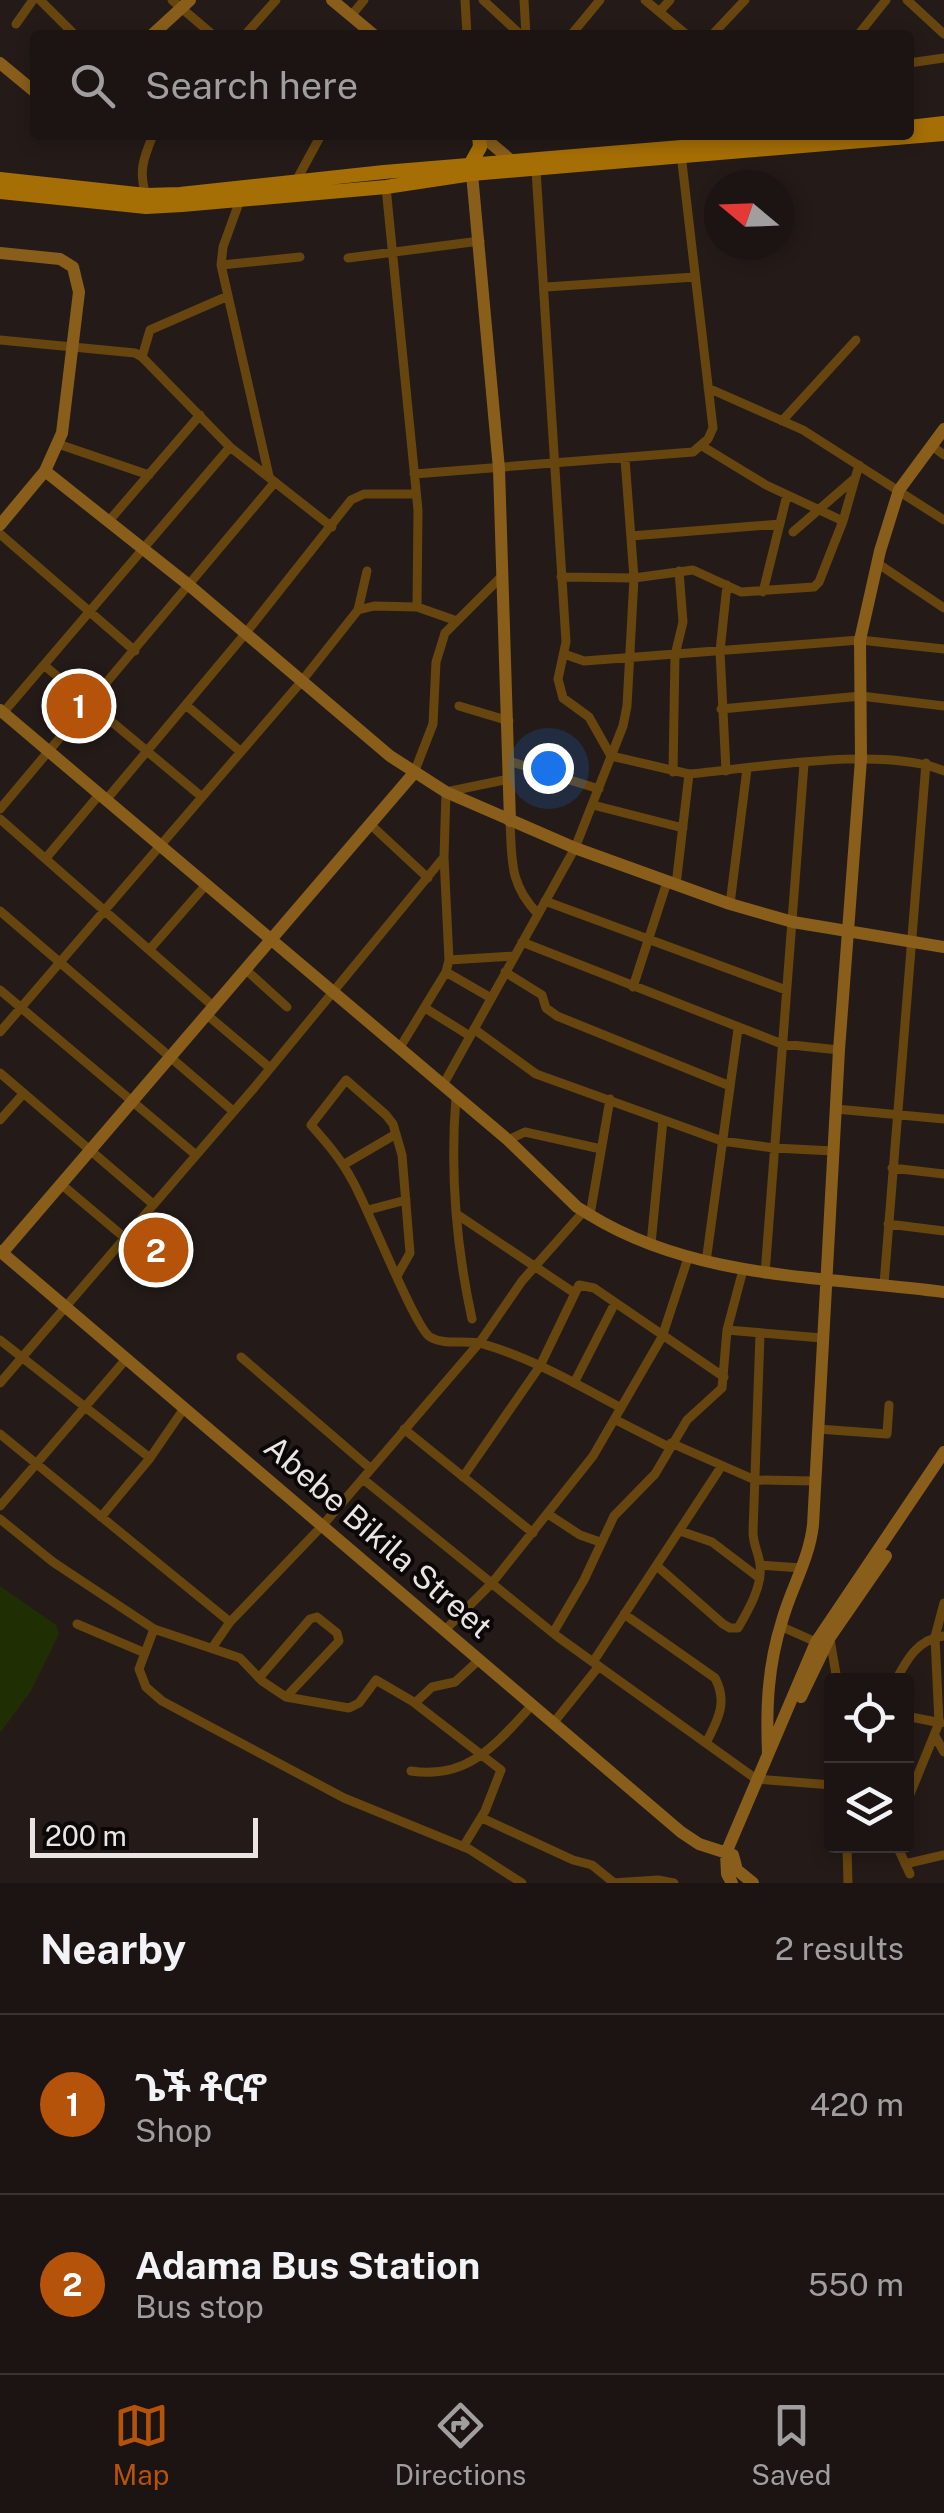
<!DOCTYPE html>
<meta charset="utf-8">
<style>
body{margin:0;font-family:"Public Sans","Noto Sans Ethiopic",sans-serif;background:#241d1b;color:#f1f3f6}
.controls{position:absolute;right:30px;bottom:30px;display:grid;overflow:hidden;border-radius:10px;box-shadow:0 5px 15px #0003}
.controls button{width:90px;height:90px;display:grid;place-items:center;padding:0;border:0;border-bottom:2px solid #393332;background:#1b1412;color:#f1f3f6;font:50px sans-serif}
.compass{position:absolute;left:704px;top:170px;width:90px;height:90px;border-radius:50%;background:#1b1412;box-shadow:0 5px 15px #0003;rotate:289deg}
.scale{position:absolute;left:30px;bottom:25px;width:228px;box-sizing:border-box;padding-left:10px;border:5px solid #eae4e2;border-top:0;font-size:28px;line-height:35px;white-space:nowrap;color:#eae4e2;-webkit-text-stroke:8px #0a0706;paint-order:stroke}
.you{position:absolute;left:548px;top:768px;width:35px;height:35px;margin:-25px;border:8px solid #fff;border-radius:50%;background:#1a73e8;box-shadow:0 0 0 15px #1a73e833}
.badge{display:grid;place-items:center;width:65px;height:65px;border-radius:50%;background:#b45309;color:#fff;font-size:32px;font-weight:700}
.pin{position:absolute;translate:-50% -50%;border:5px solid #fff;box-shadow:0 2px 10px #0006}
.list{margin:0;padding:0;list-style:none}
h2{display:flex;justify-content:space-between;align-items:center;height:130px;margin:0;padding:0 40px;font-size:42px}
h2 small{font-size:32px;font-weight:400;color:#a09e9f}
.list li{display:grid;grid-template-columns:65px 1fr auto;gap:30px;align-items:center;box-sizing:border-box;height:180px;padding:0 40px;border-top:2px solid #393332}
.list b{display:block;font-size:38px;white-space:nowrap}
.list p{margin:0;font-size:32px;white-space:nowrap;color:#a09e9f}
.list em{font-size:32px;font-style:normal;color:#a09e9f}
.icon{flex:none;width:55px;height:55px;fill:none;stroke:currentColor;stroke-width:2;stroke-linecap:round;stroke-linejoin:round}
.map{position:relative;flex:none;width:944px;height:1883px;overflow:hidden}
.search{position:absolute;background:#1b1412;box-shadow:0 5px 15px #0003;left:30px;right:30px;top:30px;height:110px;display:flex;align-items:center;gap:25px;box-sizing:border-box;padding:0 35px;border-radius:10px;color:#a09e9f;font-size:38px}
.sheet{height:490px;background:#1b1412}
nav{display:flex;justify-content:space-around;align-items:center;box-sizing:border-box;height:140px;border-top:2px solid #393332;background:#1b1412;font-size:28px;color:#a09e9f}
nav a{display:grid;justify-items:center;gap:5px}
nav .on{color:#b45309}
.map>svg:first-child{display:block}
</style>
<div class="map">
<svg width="944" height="1883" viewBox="0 0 944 1883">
<rect width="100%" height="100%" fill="#241b18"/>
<path fill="#202e03" d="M0 1586 56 1625 59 1634 31 1691 0 1733Z"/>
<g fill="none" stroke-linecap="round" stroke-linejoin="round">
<path stroke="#67450f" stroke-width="9" d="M40 0 75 35
M172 0 213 35
M465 0 467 35
M483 0 521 35
M524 0 526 35
M645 0 687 35
M907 0 944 34
M660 11 670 0
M351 16 364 0
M16 24 33 0
M245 35 276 0
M571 35 600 0
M712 35 745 0
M858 35 886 0
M909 63 944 58
M536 170 566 642 558 679 563 698 589 717 611 756 689 774C756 768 885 745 944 771
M296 181 321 135
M386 187 418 510 417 607
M146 195C138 171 144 157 153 135
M240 200 223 247 221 265 269 476
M348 258 480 241
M221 265 300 257
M546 287 695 277
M0 340 135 353 142 357 230 447 332 527
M142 357 150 330 228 296
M708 388 803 430 944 520
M782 421 856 340
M58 444 149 475
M702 446 766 485 843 521
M932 446 944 455
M414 474 693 452 708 439 713 428 681 154
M108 522 200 415
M793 532 853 480
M0 534 135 651
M631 536 780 524
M877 563 944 608
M561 577 634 578 693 570 741 592 814 587 819 582 843 521 859 465
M763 592 787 495
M358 610 367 571
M564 654 584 661 860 640 944 649
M45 666 202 797
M186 705 241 752
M459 706 509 721
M721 709 861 696 944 706
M2 714 230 447
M509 761 599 789
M726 771 720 651 727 585
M673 772 675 655 683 622 679 571
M414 773 433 724 436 662 445 633 502 576
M106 800 245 634 351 500 364 494H416
M593 805 683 828
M0 809 275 482
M0 819 213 1006
M510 821C512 860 509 884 538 914
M371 825 428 878
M46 858 99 795
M676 885 689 774
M545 901 786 990
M730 904 747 769
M0 911 233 1111
M522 942 782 1044 839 1050
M150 949 205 886
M449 960 515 956
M245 969 287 1007
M446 972 491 998
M505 972 542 995 546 1008 557 1016 730 1086
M633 987 667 882
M0 990 196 1155
M425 1008 470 1036
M206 1014 270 1068
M474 1029 536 1074 722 1141 774 1148 834 1151
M0 1032 301 682 358 610 374 606 417 607 457 621
M399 1049 446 972 449 960 444 857
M0 1073 153 1204
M443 1085 575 848 623 726 627 706 634 578 625 459
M456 1097C450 1171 456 1246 472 1319
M836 1109 944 1119
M0 1120 24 1093
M508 1140 525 1132 601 1149
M343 1165 396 1134
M892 1168 944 1174
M61 1184 125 1238
M368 1210 406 1200
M458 1215 573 1292
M590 1215 610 1099
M888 1224 944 1231
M651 1244 663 1120
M706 1262 738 1029
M765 1274 804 764
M397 1276 410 1253 402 1155 393 1124 386 1115 346 1080 311 1125C326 1142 341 1159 352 1180 367 1205 415 1328 430 1337 445 1346 467 1339 483 1344 531 1358 577 1384 621 1408
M884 1284 926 763
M727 1330 822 1338
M0 1340 150 1458
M241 1357 371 1469
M0 1383 254 1088 444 857 446 792 509 779
M574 1383 615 1303
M616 1420 669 1447
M404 1429 533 1533
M818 1429 887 1434 889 1405
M0 1434 230 1622
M671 1443 755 1480 814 1481
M463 1477 540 1366 579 1285 594 1288 724 1377
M363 1479 558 1637 756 1779 832 1785
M0 1506 127 1358
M548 1514 580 1535 600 1542
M101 1517 150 1458 185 1407
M0 1519 53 1562 154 1629 240 1658 262 1681 286 1697 349 1708 359 1703 376 1680 412 1701 501 1770 485 1811 463 1847
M680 1531 712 1542 758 1577
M760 1565 802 1568
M657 1566 723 1624 730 1628H738C748 1611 763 1585 760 1565 759 1553 753 1545 753 1532L760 1334
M624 1614 715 1678C728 1702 718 1720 706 1743
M77 1624 145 1653
M780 1626 816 1642
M154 1629 139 1669 146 1687 162 1701 344 1798 469 1849 522 1883
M445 1630 492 1583 593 1456 662 1337 688 1258
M553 1633 584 1580 614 1516 655 1474 687 1420 722 1388 727 1330 743 1270
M830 1639 837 1680
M212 1648 230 1622 323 1525 480 1342 522 1281 584 1211
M593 1662 721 1467
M259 1678 310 1619 317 1617 337 1633 339 1641 286 1697
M896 1680C907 1659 918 1639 944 1636
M415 1703 432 1687 455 1682 479 1660
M906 1716 941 1723
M555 1721 599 1666
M935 1736 944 1752
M411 1771C469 1780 497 1743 533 1704
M906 1804 939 1723 935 1637 944 1603
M482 1818 573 1860 592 1865 613 1882
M847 1846 848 1883
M897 1846 910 1874
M905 1864 944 1855
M612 1883 658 1880 674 1883"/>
<path stroke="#885e1a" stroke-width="12" d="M332 0 374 35
M152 35 190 0
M0 63 35 92
M481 135 513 162 514 167
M472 174 499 469 510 821
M0 253 60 259 73 267 79 292 62 433 45 471 0 525
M45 471 190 586 390 756 446 792 575 848 730 904 793 922 944 947
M0 710 508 1140 577 1207 590 1215C696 1280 824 1276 944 1292
M0 1251 681 1832 699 1844 733 1855
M2 1253 414 773
M801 1697 830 1637 886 1556
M768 1753C766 1707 768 1665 782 1621 791 1588 809 1560 813 1525L839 1050 861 759 860 640 880 551 899 490 944 429
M733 1855 737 1870 753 1883
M732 1883 727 1874 726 1853 816 1642 944 1452"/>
<path stroke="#a66f06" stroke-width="14" d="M909 127 944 123
M470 165 480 147 479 135
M0 179 146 195 180 194 384 172 825 135
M0 192 146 207 182 205 386 187 472 174 944 134"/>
</g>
<g text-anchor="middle" stroke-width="8" stroke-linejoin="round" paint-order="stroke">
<g font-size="32" fill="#eae4e2" stroke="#0a0706">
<text transform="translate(378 1537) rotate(41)" y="11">Abebe Bikila Street</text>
</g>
</g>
</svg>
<div class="controls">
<button><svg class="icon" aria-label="locate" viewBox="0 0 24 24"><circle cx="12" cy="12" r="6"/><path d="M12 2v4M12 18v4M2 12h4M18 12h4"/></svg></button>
<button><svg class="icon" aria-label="layers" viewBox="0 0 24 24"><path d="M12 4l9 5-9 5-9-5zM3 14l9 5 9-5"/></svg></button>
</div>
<svg class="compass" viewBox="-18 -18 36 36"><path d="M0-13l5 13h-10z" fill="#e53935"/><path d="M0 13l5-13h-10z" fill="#a09e9f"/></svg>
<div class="scale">200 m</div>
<div class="you"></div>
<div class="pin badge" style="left:79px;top:706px">1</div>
<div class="pin badge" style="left:156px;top:1250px">2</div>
<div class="search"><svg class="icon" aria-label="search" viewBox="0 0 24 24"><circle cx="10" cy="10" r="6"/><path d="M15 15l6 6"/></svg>Search here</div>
</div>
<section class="sheet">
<h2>Nearby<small>2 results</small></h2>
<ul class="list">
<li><span class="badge">1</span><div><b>ጌች ቶርኖ</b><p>Shop</p></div><em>420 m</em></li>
<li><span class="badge">2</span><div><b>Adama Bus Station</b><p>Bus stop</p></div><em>550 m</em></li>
</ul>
</section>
<nav>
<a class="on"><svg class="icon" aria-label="map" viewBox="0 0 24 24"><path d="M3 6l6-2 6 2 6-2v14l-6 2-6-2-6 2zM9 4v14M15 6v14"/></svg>Map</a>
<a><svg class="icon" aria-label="directions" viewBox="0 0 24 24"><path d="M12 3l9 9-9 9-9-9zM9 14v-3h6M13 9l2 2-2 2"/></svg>Directions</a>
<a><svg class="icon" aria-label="saved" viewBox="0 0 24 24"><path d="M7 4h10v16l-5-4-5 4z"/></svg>Saved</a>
</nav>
